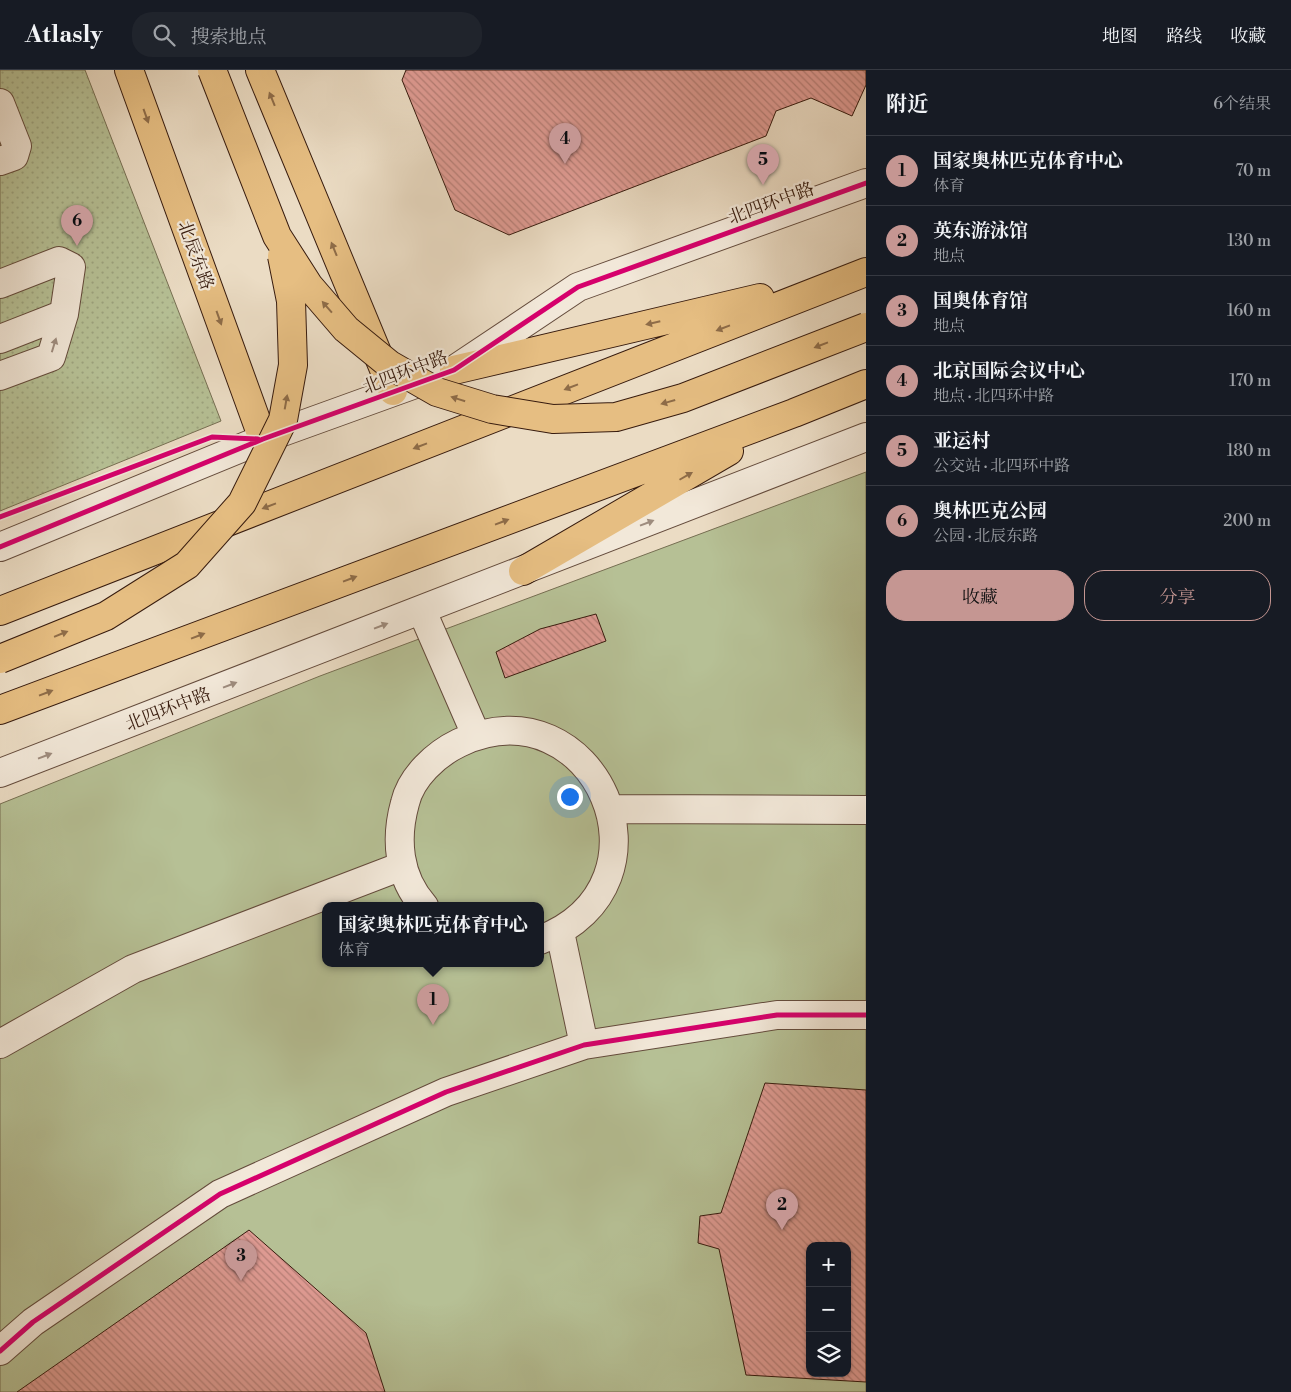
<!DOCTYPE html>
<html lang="zh">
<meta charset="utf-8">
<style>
body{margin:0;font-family:"Libre Bodoni","Noto Serif SC",serif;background:#20242c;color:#f1f3f6}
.controls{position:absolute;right:15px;bottom:15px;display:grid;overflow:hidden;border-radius:10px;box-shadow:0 1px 4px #0004}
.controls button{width:45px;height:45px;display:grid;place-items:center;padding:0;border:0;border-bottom:1px solid #363941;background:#171b24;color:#f1f3f6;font:25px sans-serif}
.you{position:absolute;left:569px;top:726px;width:18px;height:18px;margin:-12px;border:4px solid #fff;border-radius:50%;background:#1a73e8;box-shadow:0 0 0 8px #1a73e833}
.badge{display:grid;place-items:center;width:32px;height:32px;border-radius:50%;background:#c59692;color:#111;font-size:16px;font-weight:700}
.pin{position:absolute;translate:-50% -41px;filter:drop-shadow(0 1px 2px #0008)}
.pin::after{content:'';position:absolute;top:26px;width:18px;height:15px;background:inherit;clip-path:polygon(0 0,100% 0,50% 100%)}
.popup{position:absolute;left:322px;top:832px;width:222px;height:65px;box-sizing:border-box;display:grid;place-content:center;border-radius:10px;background:#171b24;filter:drop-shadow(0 1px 4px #0005);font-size:16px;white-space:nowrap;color:#9ea1a6}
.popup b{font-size:19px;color:#f1f3f6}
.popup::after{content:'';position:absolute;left:50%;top:100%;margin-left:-10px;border:10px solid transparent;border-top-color:#171b24}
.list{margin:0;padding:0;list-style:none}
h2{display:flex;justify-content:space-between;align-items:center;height:65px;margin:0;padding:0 20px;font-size:21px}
h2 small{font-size:16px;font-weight:400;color:#9ea1a6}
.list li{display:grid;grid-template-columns:32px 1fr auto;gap:15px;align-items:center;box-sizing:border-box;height:70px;padding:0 20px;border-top:1px solid #363941}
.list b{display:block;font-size:19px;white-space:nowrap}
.list p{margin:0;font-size:16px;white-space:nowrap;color:#9ea1a6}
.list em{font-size:16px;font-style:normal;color:#9ea1a6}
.actions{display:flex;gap:10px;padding:15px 20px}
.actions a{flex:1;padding:11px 0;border:1px solid #c59692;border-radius:20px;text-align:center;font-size:18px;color:#c59692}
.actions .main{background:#c59692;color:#111}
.icon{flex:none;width:28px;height:28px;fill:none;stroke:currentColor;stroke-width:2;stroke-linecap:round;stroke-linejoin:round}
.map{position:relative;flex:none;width:866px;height:1322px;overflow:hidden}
header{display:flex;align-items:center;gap:30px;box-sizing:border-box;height:70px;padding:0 25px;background:#171b24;border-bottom:1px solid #363941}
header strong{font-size:24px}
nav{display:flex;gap:28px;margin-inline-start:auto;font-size:18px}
.search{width:350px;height:45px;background:#20242c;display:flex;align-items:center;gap:12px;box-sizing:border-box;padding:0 18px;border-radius:20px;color:#9ea1a6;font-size:19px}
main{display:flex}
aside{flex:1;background:#171b24}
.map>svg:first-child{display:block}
</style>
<header>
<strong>Atlasly</strong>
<div class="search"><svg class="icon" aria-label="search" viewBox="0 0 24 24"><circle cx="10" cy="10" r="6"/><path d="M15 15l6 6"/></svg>搜索地点</div>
<nav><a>地图</a><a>路线</a><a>收藏</a></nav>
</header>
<main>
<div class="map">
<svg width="866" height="1322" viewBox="0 0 866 1322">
<defs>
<pattern id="green-dots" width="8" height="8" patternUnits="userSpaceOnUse" patternTransform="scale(1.25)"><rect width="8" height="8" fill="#b6c095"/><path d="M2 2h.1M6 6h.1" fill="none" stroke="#9da47f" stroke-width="1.8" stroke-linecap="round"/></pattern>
<pattern id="building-back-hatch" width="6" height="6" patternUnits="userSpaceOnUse" patternTransform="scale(1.25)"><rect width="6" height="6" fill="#df9b93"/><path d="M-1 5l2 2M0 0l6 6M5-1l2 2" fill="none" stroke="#b67e76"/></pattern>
</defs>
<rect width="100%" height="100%" fill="#ebdcc4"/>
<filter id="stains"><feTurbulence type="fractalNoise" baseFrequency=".004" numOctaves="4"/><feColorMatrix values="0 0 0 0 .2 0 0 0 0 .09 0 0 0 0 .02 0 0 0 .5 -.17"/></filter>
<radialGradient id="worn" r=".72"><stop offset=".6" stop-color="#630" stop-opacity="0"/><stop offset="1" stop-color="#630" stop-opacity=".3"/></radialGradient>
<path fill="url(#green-dots)" stroke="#766e52" d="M0 0H85L221 351 0 441Z"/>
<path fill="#b6c095" stroke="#766e52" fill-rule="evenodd" d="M866 402V1322H0V734L320 606ZM326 836H540V894H326ZM810 1176H847V1303H810Z"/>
<path fill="url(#building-back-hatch)" stroke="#371b0e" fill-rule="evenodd" d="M406 0H866V15L852 46 811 28 776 41 766 66 509 165 455 140 402 10Z
M596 544 606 571 505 608 496 582 540 559Z
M765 1013 866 1020V1312L746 1305 719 1179 698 1173 700 1146 721 1143ZM810 1176H847V1303H810Z
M249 1160 366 1263 385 1322H17Z"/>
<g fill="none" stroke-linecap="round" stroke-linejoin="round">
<defs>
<path id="minor" d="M0 33 17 76 14 86 0 91
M0 214 59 191 71 197 64 244 51 287 0 306
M0 269 64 244
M0 477 263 369 454 300 578 217 866 113
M422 541 476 665
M0 703 866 367
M611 739 866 740
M424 836C398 807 395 769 405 733 411 707 436 684 459 673 594 609 685 814 540 870
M560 862 584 975
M0 974 133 899 402 796
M0 1281 33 1252 220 1124 446 1022 584 975 777 945H866"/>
<path id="major" d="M129 0 263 369
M260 0 393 321"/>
<path id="highway" d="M454 300 760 228
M523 501 729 381
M0 541 866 202
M0 640 794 343 866 314"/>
</defs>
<use href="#minor" stroke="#644b3c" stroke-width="30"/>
<use href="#major" stroke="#371b0e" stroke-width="30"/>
<use href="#highway" stroke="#371b0e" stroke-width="30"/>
<use href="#minor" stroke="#f2e8d9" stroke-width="28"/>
<use href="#major" stroke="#e6be82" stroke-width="28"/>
<use href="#highway" stroke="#e6be82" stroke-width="28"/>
<defs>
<path id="highway-bridge" d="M212 0 277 166 309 216 346 259 390 295 437 322 492 339 553 349 616 347 683 328 866 257
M0 589 106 546 187 495 242 433 283 350 293 295 291 231 282 186"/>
</defs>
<use href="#highway-bridge" stroke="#371b0e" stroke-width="30" stroke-linecap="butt"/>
<use href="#highway-bridge" stroke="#e6be82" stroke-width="28"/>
<defs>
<path id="cycleway" d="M0 447 212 367 258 369
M0 477 263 369 454 300 578 217 866 113
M0 1281 33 1252 220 1124 446 1022 584 975 777 945H866"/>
</defs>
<use href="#cycleway" stroke="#f2e8d9" stroke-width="8"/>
<use href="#cycleway" stroke="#d6006c" stroke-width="5"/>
</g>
<defs><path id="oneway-solid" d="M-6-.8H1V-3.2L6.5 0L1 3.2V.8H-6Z" transform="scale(1.25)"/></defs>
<g fill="#8e6c48">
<use href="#oneway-solid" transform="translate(272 29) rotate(-112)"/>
<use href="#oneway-solid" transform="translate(146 46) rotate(70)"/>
<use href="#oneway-solid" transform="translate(334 179) rotate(-112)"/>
<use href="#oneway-solid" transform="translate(327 237) rotate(-131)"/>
<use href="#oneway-solid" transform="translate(219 248) rotate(70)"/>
<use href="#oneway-solid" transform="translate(653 253) rotate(167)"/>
<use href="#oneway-solid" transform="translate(723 258) rotate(159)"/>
<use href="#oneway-solid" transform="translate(821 275) rotate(159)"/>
<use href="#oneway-solid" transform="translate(571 317) rotate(159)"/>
<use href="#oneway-solid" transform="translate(458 329) rotate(-163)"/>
<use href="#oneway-solid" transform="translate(286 332) rotate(-80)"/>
<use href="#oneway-solid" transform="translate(668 332) rotate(164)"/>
<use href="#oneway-solid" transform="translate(420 376) rotate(159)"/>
<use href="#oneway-solid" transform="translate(686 406) rotate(-30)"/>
<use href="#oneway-solid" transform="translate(269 436) rotate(159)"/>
<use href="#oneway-solid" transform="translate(502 452) rotate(-21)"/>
<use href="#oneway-solid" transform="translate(350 509) rotate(-21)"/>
<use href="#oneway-solid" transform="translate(61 564) rotate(-22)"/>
<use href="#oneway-solid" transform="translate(198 566) rotate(-21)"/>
<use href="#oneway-solid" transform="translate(46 623) rotate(-21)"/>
</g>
<g fill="#9e8c7e">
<use href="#oneway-solid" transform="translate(54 275) rotate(-73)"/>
<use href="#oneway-solid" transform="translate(647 453) rotate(-21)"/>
<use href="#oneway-solid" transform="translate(381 556) rotate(-21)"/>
<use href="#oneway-solid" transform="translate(230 615) rotate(-21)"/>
<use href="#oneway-solid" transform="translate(45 686) rotate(-21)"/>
</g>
<g text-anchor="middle" stroke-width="4.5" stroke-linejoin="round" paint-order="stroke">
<g font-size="18" fill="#371b0e" stroke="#f2e8d9">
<text transform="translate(771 133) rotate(-20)" y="6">北四环中路</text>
<text transform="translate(196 185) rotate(70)" y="6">北辰东路</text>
<text transform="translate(405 302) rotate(-21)" y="6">北四环中路</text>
<text transform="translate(168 639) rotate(-21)" y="6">北四环中路</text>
</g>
</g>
<rect width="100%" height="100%" filter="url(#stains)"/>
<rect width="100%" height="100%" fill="url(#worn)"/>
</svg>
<div class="controls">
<button>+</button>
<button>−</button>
<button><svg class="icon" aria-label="layers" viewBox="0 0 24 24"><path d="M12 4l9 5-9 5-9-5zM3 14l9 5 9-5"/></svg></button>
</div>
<div class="you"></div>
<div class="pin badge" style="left:433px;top:955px">1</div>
<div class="popup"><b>国家奥林匹克体育中心</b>体育</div>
<div class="pin badge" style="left:782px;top:1160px">2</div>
<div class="pin badge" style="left:241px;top:1211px">3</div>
<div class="pin badge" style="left:565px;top:94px">4</div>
<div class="pin badge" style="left:763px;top:115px">5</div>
<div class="pin badge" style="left:77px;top:176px">6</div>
</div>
<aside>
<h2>附近<small>6个结果</small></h2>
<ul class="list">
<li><span class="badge">1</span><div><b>国家奥林匹克体育中心</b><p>体育</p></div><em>70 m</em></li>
<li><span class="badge">2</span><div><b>英东游泳馆</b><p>地点</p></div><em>130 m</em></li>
<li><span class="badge">3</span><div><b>国奥体育馆</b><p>地点</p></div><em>160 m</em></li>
<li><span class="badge">4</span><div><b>北京国际会议中心</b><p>地点 · 北四环中路</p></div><em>170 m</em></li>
<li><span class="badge">5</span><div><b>亚运村</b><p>公交站 · 北四环中路</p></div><em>180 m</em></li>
<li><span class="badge">6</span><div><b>奥林匹克公园</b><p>公园 · 北辰东路</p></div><em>200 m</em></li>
</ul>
<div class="actions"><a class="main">收藏</a><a>分享</a></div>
</aside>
</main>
